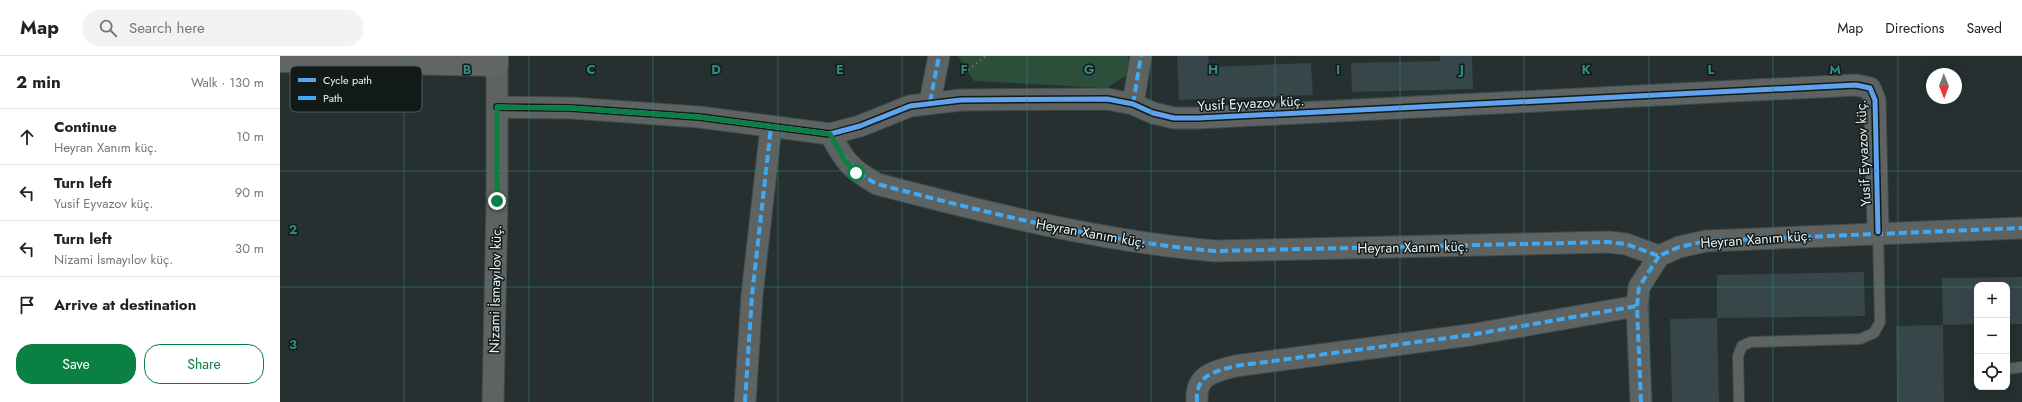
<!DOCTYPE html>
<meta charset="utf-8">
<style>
body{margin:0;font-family:Jost,sans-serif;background:#f2f2f2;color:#222}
.controls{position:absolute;right:12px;bottom:12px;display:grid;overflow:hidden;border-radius:8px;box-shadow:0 4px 16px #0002}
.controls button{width:36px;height:36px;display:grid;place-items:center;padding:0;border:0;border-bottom:1px solid #e0e0e0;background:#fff;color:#222;font:20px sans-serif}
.compass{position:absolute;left:1646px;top:12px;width:36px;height:36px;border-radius:50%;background:#fff;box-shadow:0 4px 16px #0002;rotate:179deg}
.stop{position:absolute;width:12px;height:12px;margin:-9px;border:3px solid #0b8043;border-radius:50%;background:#fff}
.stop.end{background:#0b8043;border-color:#fff;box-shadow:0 1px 4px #0008}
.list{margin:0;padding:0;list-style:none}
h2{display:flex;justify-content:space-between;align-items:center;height:52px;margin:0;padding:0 16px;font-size:17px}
h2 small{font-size:13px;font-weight:400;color:#767676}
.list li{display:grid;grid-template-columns:26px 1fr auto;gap:12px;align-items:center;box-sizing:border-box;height:56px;padding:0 16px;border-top:1px solid #e0e0e0}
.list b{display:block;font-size:15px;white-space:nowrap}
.list p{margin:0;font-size:13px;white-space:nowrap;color:#767676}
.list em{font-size:13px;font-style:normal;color:#767676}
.actions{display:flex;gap:8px;padding:12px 16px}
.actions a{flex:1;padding:9px 0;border:1px solid #0b8043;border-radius:16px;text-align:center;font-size:14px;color:#0b8043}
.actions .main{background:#0b8043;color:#fff}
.icon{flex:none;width:22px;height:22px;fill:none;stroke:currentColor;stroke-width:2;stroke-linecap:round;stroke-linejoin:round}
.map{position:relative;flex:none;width:1742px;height:346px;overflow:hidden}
header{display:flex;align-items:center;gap:24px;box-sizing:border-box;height:56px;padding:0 20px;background:#fff;border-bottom:1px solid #e0e0e0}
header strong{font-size:19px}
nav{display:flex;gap:22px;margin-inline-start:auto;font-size:14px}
.search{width:280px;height:36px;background:#f2f2f2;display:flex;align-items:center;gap:10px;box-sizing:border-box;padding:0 14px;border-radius:16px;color:#767676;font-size:15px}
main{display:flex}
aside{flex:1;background:#fff}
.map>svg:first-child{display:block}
</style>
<header>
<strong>Map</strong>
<div class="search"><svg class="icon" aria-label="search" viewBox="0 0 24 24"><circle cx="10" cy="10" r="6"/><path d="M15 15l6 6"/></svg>Search here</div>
<nav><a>Map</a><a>Directions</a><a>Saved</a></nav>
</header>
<main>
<aside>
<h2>2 min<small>Walk · 130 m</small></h2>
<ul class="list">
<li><svg class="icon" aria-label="ahead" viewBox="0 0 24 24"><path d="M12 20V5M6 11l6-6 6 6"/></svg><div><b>Continue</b><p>Heyran Xanım küç.</p></div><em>10 m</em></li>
<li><svg class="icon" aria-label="left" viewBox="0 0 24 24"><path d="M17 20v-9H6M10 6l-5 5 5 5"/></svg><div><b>Turn left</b><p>Yusif Eyvazov küç.</p></div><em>90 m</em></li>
<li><svg class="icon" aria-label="left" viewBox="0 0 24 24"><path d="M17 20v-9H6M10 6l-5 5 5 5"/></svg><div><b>Turn left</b><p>Nizami İsmayılov küç.</p></div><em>30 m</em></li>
<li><svg class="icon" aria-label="arrive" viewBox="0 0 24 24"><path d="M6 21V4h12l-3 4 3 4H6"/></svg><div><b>Arrive at destination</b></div></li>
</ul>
<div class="actions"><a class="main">Save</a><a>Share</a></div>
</aside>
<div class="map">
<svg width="1742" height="346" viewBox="0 0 1742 346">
<rect width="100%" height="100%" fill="#263030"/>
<path fill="#2b4f3a" d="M678 0H848V18L827 32 694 25Z"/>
<path fill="#364649" d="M897 0H928L929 11 1031 7 1033 39 899 44Z
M1160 0H1192L1193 33 1072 36 1071 7 1160 5Z
M1584 216 1585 260 1437 262V219Z
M1742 221V268H1727V229H1697V268L1663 269 1662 222Z
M1437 262 1439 346H1392L1390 263Z
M1663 269 1664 346H1617L1616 270Z"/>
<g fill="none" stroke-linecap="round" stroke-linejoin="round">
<defs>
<path id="lane" d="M1727 313 1742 311
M1459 346 1458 300 1462 290 1471 286 1580 283 1594 277 1600 266 1598 176"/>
<path id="street" d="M650 46 659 0
M853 48 861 0
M217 51 291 52 419 61 550 78 580 70 630 50 681 44 827 43 853 48 873 57 894 62H918L1576 29 1590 32 1595 44 1598 176
M550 78C565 105 569 112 597 128 708 157 819 185 935 195L1328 186 1346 188 1379 200 1399 191 1426 185 1742 172
M213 346 217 145V9
M465 346 472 239 491 71
M917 346C915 319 933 316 955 310L1190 279 1357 250
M1361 346 1357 250 1359 231 1379 200"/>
<path id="secondary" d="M0 5 217 9V0"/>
</defs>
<use href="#lane" stroke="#424b4b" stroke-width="12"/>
<use href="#street" stroke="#424b4b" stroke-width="23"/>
<use href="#secondary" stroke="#424b4b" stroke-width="24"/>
<path stroke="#606564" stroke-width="2.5" stroke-dasharray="2 3" stroke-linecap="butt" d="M688 14 706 0"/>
<use href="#lane" stroke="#5e6362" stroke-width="10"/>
<use href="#street" stroke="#5e6362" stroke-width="21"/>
<use href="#secondary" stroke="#616564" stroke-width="22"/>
<path stroke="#3fa9f5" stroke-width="4" stroke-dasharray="8 4" stroke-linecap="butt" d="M650 46 659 0
M853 48 861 0
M550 78C565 105 569 112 597 128 708 157 819 185 935 195L1328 186 1346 188 1379 200 1399 191 1426 185 1742 172
M465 346 472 239 491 71
M917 346C915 319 933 316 955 310L1190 279 1357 250
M1361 346 1357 250 1359 231 1379 200"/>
<defs>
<path id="cycleway" d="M217 51 291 52 419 61 550 78 580 70 630 50 681 44 827 43 853 48 873 57 894 62H918L1576 29 1590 32 1595 44 1598 176"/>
</defs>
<use href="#cycleway" stroke="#121919" stroke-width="8"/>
<use href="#cycleway" stroke="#60a3ed" stroke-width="5"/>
</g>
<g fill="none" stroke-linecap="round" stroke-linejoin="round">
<path stroke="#0b8043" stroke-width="5" d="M217 145V51L291 52 419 61 550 78 564 103 576 117"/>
</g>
<path fill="none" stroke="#308982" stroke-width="1" stroke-opacity="0.55" d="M124 0V346M249 0V346M373 0V346M498 0V346M622 0V346M747 0V346M871 0V346M995 0V346M1120 0V346M1244 0V346M1369 0V346M1493 0V346M1618 0V346M0 115H1742M0 231H1697M1727 231H1742"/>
<g text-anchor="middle" stroke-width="3" stroke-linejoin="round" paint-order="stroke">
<g font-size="14" fill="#eaf4f4" stroke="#121919">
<text transform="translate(971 47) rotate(-3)" y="5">Yusif Eyvazov küç.</text>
<text transform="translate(1583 97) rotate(-93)" y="5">Yusif Eyvazov küç.</text>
<text transform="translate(811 177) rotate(10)" y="5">Heyran Xanım küç.</text>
<text transform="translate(1476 183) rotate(-4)" y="5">Heyran Xanım küç.</text>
<text transform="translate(1133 191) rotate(-1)" y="5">Heyran Xanım küç.</text>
<text transform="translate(215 233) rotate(-89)" y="5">Nizami İsmayılov küç.</text>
</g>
</g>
<rect x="10" y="10" width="132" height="46" rx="6" fill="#121919" stroke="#535b5b" stroke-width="1"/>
<rect x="18" y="22" width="18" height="4" fill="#60a3ed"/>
<rect x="18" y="40" width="18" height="4" fill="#3fa9f5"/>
<g font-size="11" fill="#eaf4f4">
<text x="43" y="28">Cycle path</text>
<text x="43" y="46">Path</text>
</g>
<g font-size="13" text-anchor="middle" font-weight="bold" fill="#308982" stroke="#121919" stroke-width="3" stroke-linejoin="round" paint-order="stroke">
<text x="187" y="18">B</text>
<text x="311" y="18">C</text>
<text x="436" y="18">D</text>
<text x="560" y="18">E</text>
<text x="684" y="18">F</text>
<text x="809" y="18">G</text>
<text x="933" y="18">H</text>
<text x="1058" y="18">I</text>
<text x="1182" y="18">J</text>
<text x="1306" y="18">K</text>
<text x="1431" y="18">L</text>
<text x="1555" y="18">M</text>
<text x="13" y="178">2</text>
<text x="13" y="293">3</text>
</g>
</svg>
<div class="controls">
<button>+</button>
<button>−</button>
<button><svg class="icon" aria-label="locate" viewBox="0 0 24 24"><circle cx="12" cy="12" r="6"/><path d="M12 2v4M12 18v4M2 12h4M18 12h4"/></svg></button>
</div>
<svg class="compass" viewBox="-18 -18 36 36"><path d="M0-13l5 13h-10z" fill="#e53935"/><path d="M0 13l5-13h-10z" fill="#767676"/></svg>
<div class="stop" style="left:576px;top:117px"></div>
<div class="stop end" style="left:217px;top:145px"></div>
</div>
</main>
